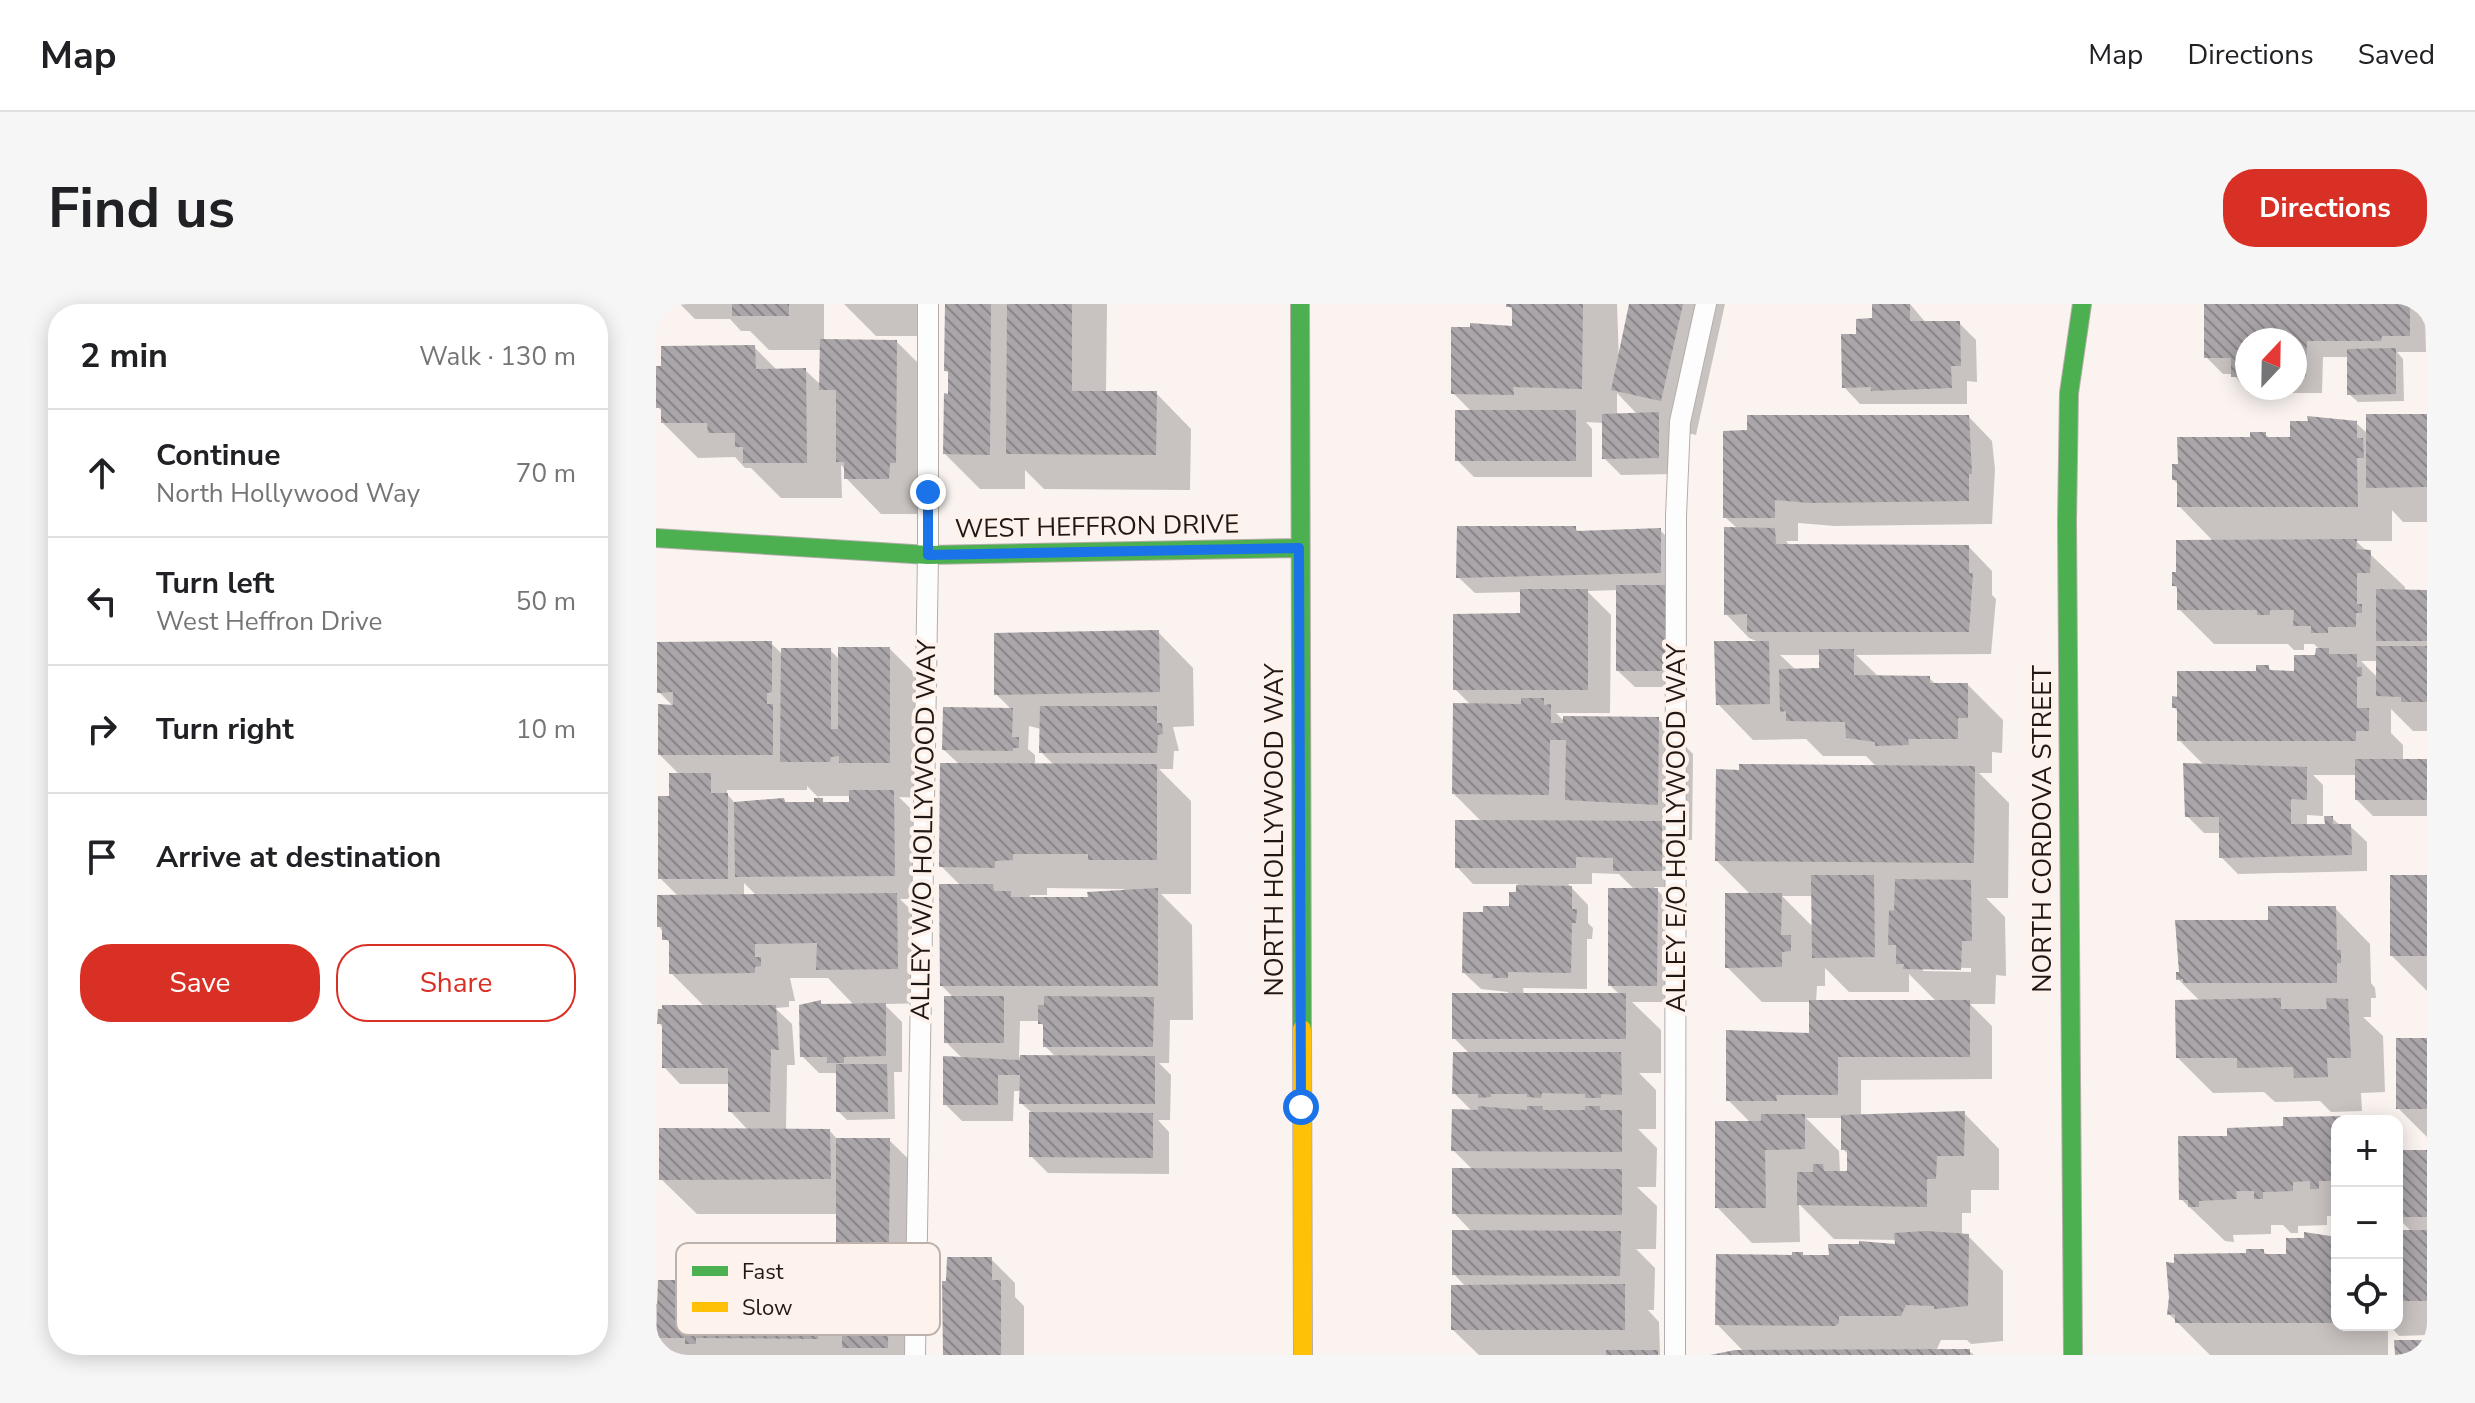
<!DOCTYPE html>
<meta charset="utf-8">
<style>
body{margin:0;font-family:"Nunito Sans",sans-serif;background:#f6f6f6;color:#202124}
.controls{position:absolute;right:24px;bottom:24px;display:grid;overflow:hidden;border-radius:16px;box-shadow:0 4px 20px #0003}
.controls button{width:72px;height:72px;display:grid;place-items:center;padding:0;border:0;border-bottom:2px solid #e0e0e0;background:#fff;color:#202124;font:40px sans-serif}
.compass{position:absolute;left:1579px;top:24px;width:72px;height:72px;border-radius:50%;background:#fff;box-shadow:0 4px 20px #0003;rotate:22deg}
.stop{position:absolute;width:24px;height:24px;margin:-18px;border:6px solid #1a73e8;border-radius:50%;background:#fff}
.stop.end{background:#1a73e8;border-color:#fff;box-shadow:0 2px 8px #0008}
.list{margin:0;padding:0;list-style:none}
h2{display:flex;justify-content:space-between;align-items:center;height:104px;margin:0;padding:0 32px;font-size:34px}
h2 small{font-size:26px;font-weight:400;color:#757577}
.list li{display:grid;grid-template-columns:52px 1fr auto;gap:24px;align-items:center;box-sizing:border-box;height:128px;padding:0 32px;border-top:2px solid #e0e0e0}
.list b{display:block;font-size:30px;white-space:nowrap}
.list p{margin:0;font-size:26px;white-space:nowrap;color:#757577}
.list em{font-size:26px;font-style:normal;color:#757577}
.actions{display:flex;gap:16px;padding:24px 32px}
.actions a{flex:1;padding:18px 0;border:2px solid #d93025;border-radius:32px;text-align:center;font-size:28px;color:#d93025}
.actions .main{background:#d93025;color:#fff}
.icon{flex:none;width:44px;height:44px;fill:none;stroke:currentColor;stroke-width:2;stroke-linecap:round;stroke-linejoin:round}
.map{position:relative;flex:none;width:1771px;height:1051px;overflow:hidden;border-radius:32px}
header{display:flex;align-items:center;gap:48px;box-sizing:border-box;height:112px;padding:0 40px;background:#fff;border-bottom:2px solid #e0e0e0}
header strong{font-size:38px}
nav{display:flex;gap:44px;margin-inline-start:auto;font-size:28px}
.intro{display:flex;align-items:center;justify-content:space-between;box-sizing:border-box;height:192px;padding:0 48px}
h1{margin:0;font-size:56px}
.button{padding:20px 36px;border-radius:32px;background:#d93025;color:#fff;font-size:28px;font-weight:700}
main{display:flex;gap:48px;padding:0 48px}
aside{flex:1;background:#fff;border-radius:32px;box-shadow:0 4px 20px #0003}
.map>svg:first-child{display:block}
</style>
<header>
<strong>Map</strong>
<nav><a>Map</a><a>Directions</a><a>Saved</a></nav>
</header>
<div class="intro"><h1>Find us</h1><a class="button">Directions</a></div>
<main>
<aside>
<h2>2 min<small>Walk · 130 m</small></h2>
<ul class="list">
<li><svg class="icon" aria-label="ahead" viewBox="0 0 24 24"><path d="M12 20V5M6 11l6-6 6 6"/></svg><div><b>Continue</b><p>North Hollywood Way</p></div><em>70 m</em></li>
<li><svg class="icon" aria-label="left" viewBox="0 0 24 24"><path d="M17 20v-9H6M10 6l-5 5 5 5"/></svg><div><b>Turn left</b><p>West Heffron Drive</p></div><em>50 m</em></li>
<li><svg class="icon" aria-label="right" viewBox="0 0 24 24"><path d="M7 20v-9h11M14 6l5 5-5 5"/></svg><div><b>Turn right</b></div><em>10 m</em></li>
<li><svg class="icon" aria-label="arrive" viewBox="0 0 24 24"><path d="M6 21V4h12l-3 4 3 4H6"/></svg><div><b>Arrive at destination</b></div></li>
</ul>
<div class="actions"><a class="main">Save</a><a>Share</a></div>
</aside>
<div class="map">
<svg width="1771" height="1051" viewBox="0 0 1771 1051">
<defs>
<pattern id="building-back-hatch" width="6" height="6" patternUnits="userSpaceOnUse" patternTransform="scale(2)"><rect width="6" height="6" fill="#aaa5a8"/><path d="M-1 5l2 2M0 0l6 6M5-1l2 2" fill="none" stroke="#8a8588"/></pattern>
</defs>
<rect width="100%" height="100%" fill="#faf3f0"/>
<path fill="#0003" fill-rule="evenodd" d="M24 0H168V37L241 38 276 73 268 210H225L190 174V166L185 161 186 194H125L95 164H89L79 153 42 154 7 119V108L2 103 98 43 121 66H149L166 82V46H113L94 27H85L74 15H39Z
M188 0H269L268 32H220Z
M291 0H451L450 89H500L535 125 534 186 388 185 369 166V185H324L289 150 294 92V70L290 67Z
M852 0H961L963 58 975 0H1069L1040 131 1019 126V170L965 171 948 154V119L930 118 936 125V173H818L801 156 816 108 797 89 858 25V9ZM961 89 982 111H961Z
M1218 0H1254L1270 19H1303L1320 36 1321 78 1311 77V100H1204L1188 83 1202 32 1218 16Z
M1550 0H1756L1769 14 1770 48H1741L1747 55 1748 97 1702 98 1693 90V53H1667L1666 89H1593L1577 70H1567L1550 53ZM1591 36H1639V84H1591Z
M1771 112V218H1747L1736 206V237H1700L1749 283V288H1771V427H1757L1735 405V429L1747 441V457H1771V512H1717L1701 496V471H1657L1667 481V512L1651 511V522H1671L1676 514 1685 522H1694L1711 538V567L1582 570 1565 553V529H1548L1531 512 1549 462 1523 436V409L1518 403 1612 363 1617 368 1640 369 1661 353 1662 344 1658 340H1648V346H1638L1632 340H1558L1523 305V286L1518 281 1558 238 1523 202V181L1518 176 1609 130 1614 135H1636L1700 119 1712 130ZM1705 357H1722V374Z
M1313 113 1336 137 1339 165 1336 220 1179 222 1142 219V237H1130L1135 243H1313L1336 267V291L1340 295 1335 350 1200 351 1223 373 1273 374 1281 381H1312L1347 416 1346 449 1336 448V469H1323L1353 499 1352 594H1330L1349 613 1350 672 1340 671 1339 700H1314L1336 722V775L1205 776V813L1308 809 1343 845V886H1315V909H1306V932H1312L1347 967V1037L1315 1040 1311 1036H1285L1280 1047H1313L1318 1051H1058L1090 1050 1061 1020 1149 953H1175L1241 942V936L1178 935 1143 900 1144 938 1096 939 1061 903 1095 819 1072 796 1155 731V698H1106L1071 663 1095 591 1061 557 1221 463 1210 452H1167L1150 435 1097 436 1062 400 1105 339 1093 334 1070 310 1082 225 1069 213ZM1124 351H1165V366H1140ZM1126 592H1157V623ZM1267 663 1315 664V668L1267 667ZM1169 664 1193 688H1253V670L1281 698H1160L1161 682H1169ZM1150 814H1187V845L1193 851V869H1184L1183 847Z
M919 224 924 229 1004 226 1021 243 1025 383H979L962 367V286L931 287 955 311 954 409H900L909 418 1002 415 1037 450 1036 536 1022 535V583H998L1017 602V698H976L1005 726V769H983L1000 786V825H982L1001 844 1000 883H981L1001 902 1000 945H980L999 964 998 1006H992L1003 1018 1004 1051H823L797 1026 810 983 798 970 816 928 798 909 817 866 797 846 798 807 815 806 798 789 814 750 798 734 852 691V688L825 685 808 669 829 610 854 604 862 580H817L801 563 826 518 798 490 816 402 799 385 866 311V288L819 289 802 273ZM936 569 963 570 979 586 954 681 964 691H868L867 684 931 685V635H936L937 624 932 619V601L912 580H936Z
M502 328 537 364 538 422 517 423 523 447H518L517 465H503L535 497V590H505L536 621 537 716H514L513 759H503L515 771 514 816H502L513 828V870L392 869 375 852V808L365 799 366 787H358L357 817H306L289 800 307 755 290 738 298 694 286 682 305 582 285 562 304 461 288 446 356 406 340 390ZM373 422 385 425V448L399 462H379V451L372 445ZM391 584 468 585V588L434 595H373L374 591H391ZM364 717H384L389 725V742L401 754 363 753Z
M115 339 127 351 174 346 184 356 234 345 269 380 268 494 243 493 261 511 262 595H244L276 627 277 699 228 700 246 718V768H238L239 815 191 816 182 807V769H163L146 752 164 698 169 702H199L172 674H134L139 697H133V703L119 704 136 720 139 761H131L130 827H174L182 836H233L269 871 267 1051H19L2 1034 0 1000 103 978 162 952 185 975 182 910H41L5 875 93 827 74 807V780H24L8 763V724L3 719 49 703 15 669V642L3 622 23 593 4 574 15 494 24 471 4 451 18 403 3 388ZM151 482 165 496 160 500H131L128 496 80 500 71 490V486H151ZM162 492H195V500H169ZM88 579 101 592 88 593Z
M1771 573V687L1736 652Z
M1679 604 1714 640 1715 679 1719 684 1720 694H1715V713H1707L1727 732 1729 788 1705 789 1706 807 1675 808 1664 797 1619 798 1608 788 1557 789 1522 754 1544 697 1522 675 1614 618Z
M1771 736V833L1742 804Z
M1691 814 1694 817H1681V912H1671V921L1642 922V929H1635L1627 921H1615V930L1577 931 1578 938 1569 937 1525 895 1573 834Z
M1741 848H1771V1031L1743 1032 1733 1021H1741V928H1756L1741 913Z
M1650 930 1681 935V1021H1732V1051H1554L1513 1010 1592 951 1607 947 1613 952H1632L1650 936Z
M335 955 359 979V993L368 1002V1051H289Z"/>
<path fill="url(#building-back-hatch)" d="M76 0H133V12H76Z
M289 0H335L334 151 287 150 288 89 292 90V67H288Z
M351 0H416V87H501L500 151 350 150Z
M850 0H927L926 85 857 83 858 91 795 90V23H814V19L856 22V3H850Z
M973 0H1027L1005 97 955 86Z
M1216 0H1254V17H1304L1305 62H1295L1296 84 1215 87V83L1186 84 1185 30H1200V15L1216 14Z
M1548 0H1754V32H1726L1725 37H1651L1650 73H1639V36H1591V73H1575V54H1548Z
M164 35 241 36 240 159H234L233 175H188V158H180V86H163Z
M99 41 100 65 150 64 151 159H87V143H79V129H52L51 119H5V104H0V62H5V42Z
M1740 44V90L1691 91V45Z
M799 106H920V157H799Z
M1003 108V154L946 155V110Z
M1710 110H1771V183L1710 184Z
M1091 111H1313L1316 170H1313V197L1154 199 1119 196V214H1067V127L1091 126Z
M1651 112 1701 117V134H1707L1708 154H1701L1702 203H1521V176H1516V160H1522L1521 133H1594V128H1610V133H1634V117H1652Z
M801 222H920V227L1005 224V269L800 274Z
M1068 223 1119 224 1120 240 1313 241V269H1317L1313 328H1091V310L1068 311Z
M1701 235 1700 245 1715 246 1714 269H1701V300H1706V309H1700V323H1672V329H1655V322H1637L1638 306H1614V311H1601V306H1521V282H1516V268H1520V236Z
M960 281H1009V367H960Z
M864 285H932V386H797V310L864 309Z
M1720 285 1771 286V337H1720Z
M503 326 504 388 338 391V329Z
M116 337V388L111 389V400H117V451H2V400L17 401V388L1 389V338Z
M1058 337H1113L1114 400 1060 401Z
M1720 342H1771V398H1745V393L1720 392Z
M182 343H234V459H183V452L175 453 174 458H124L125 344H175V425H182Z
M1660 344H1673V350H1701V363H1706V372L1701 373V404H1713V427H1700V437H1521V404H1516V392L1521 393V367H1600V361H1613V366L1638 367V351H1659Z
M1163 345H1198V371L1274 372V379H1312V414H1302V435H1252L1253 441 1219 442V438L1190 434 1189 418 1130 417V407L1124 408 1123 365 1163 364Z
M865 394H888V401L895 400V419H907V412L1003 413 1002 501 909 496 910 436H894L893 491 796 490 797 399 865 400Z
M384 402H501V419H506L507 430 502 431 501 449H383Z
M287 403 357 404 356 433H363V444H357V447L286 446Z
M1699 455H1771V496H1699Z
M284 459 501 460V556H432V550H357V556L339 557V564L283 563Z
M1527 459 1651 463V496L1635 495V520H1669L1668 512H1677V520H1695L1696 551 1563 554V513H1529Z
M1083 460 1319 462 1318 559 1059 557 1060 465 1083 466Z
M13 469H55V489H72V575H2V492H13Z
M193 486H238L239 572 79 573 78 498 128 494 129 498H158V494H167V498H193Z
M799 516 1006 517V567H957V554L920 553V564H799Z
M1155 571H1218L1219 653 1156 654Z
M1734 571H1771V652H1734Z
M1239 575 1315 576 1316 637H1306L1305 666 1247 665 1248 660H1240V641H1232L1233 606 1238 607Z
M283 580H337L338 587H355V593H432L431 588 502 584V682H284Z
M860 581 916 582V605H921L920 619H916L915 669 852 668V674H836L837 670 806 669 807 608H827V602H853V588H860Z
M952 584H1002L1001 682H952Z
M241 589 242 665 160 666 161 639 99 640V653H105V662L99 663V669L13 670V636H6V623H1V591Z
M1069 589H1126L1125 631H1135V647L1126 648V663L1069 664Z
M1612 602H1680L1681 646H1685V659H1681V679H1527V675L1520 676V668H1523L1519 616H1612Z
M796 689H970V735H796Z
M288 692H348V739H288Z
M388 692 498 693 497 743H387V720H382V701H388Z
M1625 694V705H1671L1670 694 1692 695 1695 754H1671L1672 773 1638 774 1637 763 1581 764V754H1520L1519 696Z
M165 696V700L230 699V752L188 753V759H171V753H144L143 701Z
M1153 696H1314V753H1182V791H1120L1121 797H1070V726L1153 729Z
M6 701H120L123 746 115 745 114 808H72V764H6V720H1L2 705H6Z
M1740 734H1771V805H1740Z
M797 748H965L966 791 945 790V794H929V790L886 789 885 794 871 793V790H835V793L822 794V790H796Z
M364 751 499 752V800H363L364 771H342V801H287V752L364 756Z
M180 760H231L232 808H180Z
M822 802 871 806V802H886L887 806H929V802H944V806H966V848L795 847 796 805 822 806Z
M1309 807 1308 852H1281L1280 875H1271V903L1141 901V868H1157V860H1167L1168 867H1191V846H1185V811Z
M373 808 497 809V854L373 853Z
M1105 810H1149V845L1109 846 1110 904H1059V817H1105Z
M1692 812V817H1681V877H1663V885H1654V877L1637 878V887L1607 888V895H1598V887H1580L1581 895 1543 897V903H1532V896H1523L1522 832H1571V824L1627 822V813Z
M3 824 174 825 175 875 3 876Z
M180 834H234L232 1044H186V983H162V1035L40 1034V1040H29V1034H0L2 976H101V955L108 956V950H163V973H183V946H180Z
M1741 846H1771V913H1741Z
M796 864 966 865V911L796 910Z
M796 926 965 927 964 972 796 971Z
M1741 926H1771V997H1741Z
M1270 927 1313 930 1312 1002 1278 1005V1002L1250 1001 1245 1012H1183V1019L1179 1022 1059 1021 1060 950 1136 951V948H1147V951H1173L1172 940H1203V937L1239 940 1238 929Z
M1648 928 1681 933V1019H1519V1010L1511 1011 1513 993 1510 958 1518 959V950L1590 949V945H1608V950H1630V934H1648Z
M291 953H336V976H345V1051H287L286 977H290Z
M969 980V1026H795V981Z
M1738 1036H1771V1051H1739Z
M1314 1045V1051H1054L1079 1046Z
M950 1046H1002V1051H950Z"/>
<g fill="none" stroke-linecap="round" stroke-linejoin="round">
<defs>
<path id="lane" d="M259 1051 272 251V0
M1019 1051 1020 212 1024 118 1050 0"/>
<path id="fast" d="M644 0 646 725
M0 234 272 251 643 244
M1417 1051 1411 217 1413 89 1426 0"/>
<path id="slow" d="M646 725 647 1051"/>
</defs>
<use href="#lane" stroke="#b5ada9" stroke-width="22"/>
<use href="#fast" stroke="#b5ada9" stroke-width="20"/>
<use href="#slow" stroke="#b5ada9" stroke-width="20"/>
<use href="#lane" stroke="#fefdfd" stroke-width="20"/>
<use href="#fast" stroke="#4caf50" stroke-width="18"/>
<use href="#slow" stroke="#ffc107" stroke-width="18"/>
</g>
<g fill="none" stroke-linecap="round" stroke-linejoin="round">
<path stroke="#1a73e8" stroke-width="10" d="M272 188V251L643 244 645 803"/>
</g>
<g text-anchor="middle" stroke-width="8" stroke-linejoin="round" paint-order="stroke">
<g font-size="26" fill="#221813" stroke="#fef2ec">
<text transform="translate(441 222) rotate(-1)" y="9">WEST HEFFRON DRIVE</text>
<text transform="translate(1020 524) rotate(-90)" y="9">ALLEY E/O HOLLYWOOD WAY</text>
<text transform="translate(1386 525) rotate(-90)" y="9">NORTH CORDOVA STREET</text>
<text transform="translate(267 526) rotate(-89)" y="9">ALLEY W/O HOLLYWOOD WAY</text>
<text transform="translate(618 526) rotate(-90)" y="9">NORTH HOLLYWOOD WAY</text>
</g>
</g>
<rect x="20" y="939" width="264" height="92" rx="12" fill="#fef2ec" stroke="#bcb1ab" stroke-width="2"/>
<rect x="36" y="962" width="36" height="10" fill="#4caf50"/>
<rect x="36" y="998" width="36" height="10" fill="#ffc107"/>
<g font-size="22" fill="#221813">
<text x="86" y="975">Fast</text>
<text x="86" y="1011">Slow</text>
</g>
</svg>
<div class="controls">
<button>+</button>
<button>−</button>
<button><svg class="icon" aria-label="locate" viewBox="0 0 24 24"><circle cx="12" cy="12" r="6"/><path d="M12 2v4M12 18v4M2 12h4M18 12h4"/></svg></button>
</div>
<svg class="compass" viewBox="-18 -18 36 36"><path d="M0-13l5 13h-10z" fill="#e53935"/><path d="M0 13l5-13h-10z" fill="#757577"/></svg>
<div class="stop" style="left:645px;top:803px"></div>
<div class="stop end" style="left:272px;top:188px"></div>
</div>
</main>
